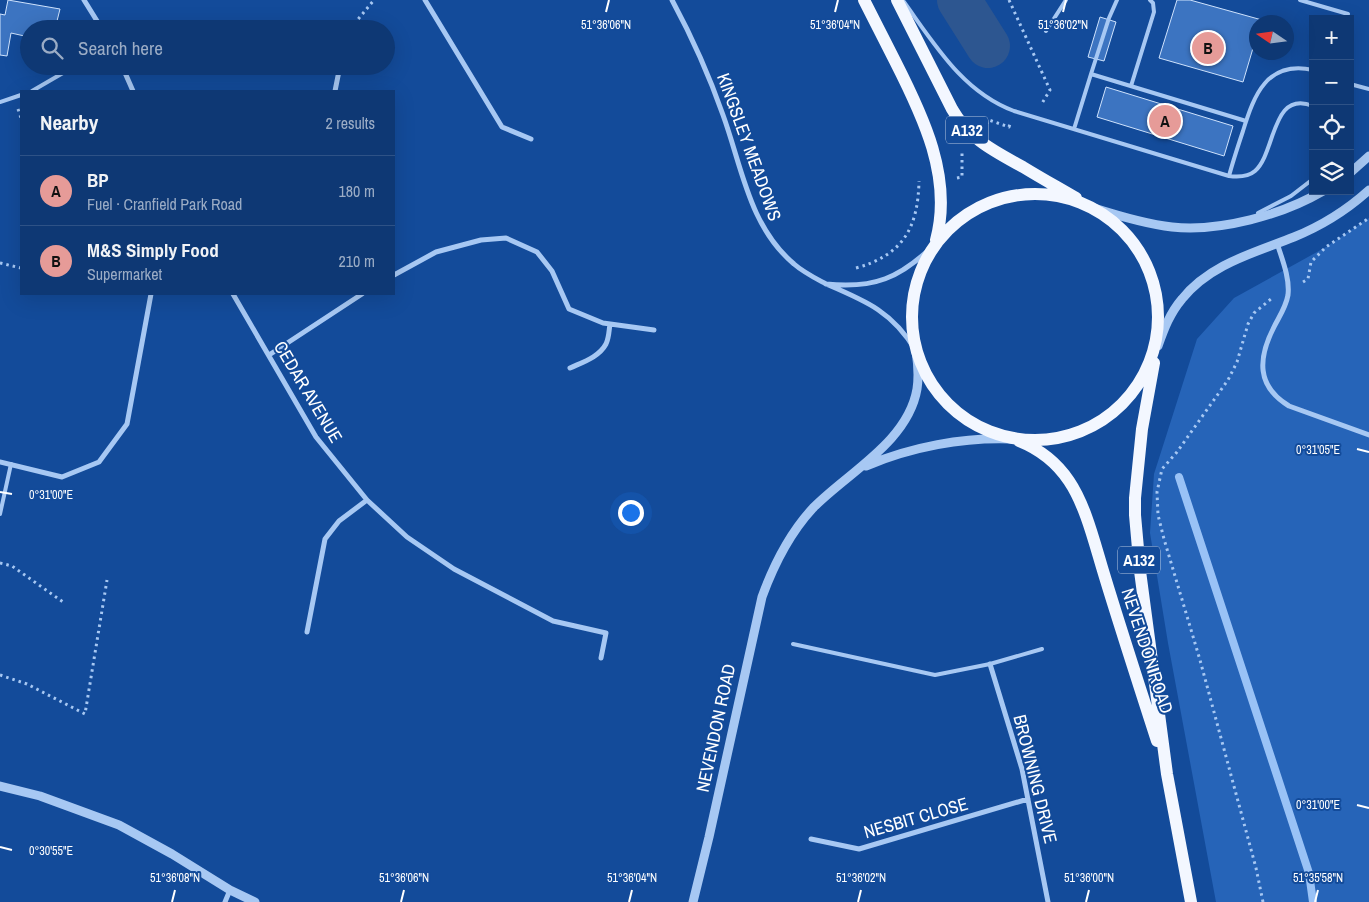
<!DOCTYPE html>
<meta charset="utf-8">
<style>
body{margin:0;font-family:"Archivo Narrow",sans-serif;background:#1c437c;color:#f1f3f6}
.controls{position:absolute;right:15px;top:15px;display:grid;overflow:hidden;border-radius:0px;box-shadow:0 5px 20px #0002}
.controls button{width:45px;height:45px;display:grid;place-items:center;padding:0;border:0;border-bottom:1px solid #2e5286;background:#0e3874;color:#f1f3f6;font:25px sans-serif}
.compass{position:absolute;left:1249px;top:15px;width:45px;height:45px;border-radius:50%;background:#0e3874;box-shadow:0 5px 20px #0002;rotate:283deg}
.you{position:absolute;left:630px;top:512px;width:18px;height:18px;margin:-12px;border:4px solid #fff;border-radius:50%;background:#1a73e8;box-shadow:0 0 0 8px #1a73e833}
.badge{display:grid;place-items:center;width:32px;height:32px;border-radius:50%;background:#e69b98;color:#111;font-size:16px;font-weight:700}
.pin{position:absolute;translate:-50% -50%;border:2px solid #fff;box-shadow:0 1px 5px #0006}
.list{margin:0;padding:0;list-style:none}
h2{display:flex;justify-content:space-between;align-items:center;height:65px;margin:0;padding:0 20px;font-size:21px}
h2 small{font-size:16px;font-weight:400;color:#9bacc5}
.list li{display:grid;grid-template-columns:32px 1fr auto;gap:15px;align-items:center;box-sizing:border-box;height:70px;padding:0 20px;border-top:1px solid #2e5286}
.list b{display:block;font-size:19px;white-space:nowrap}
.list p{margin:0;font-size:16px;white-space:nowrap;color:#9bacc5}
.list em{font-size:16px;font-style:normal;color:#9bacc5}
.icon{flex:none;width:28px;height:28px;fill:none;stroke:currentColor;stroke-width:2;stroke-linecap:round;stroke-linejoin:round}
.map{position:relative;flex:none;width:1369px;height:902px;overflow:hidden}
.search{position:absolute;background:#0e3874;box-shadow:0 5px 20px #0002;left:20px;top:20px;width:375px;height:55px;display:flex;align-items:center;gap:12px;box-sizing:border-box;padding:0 18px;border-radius:28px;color:#9bacc5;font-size:19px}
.panel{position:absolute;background:#0e3874;box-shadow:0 5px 20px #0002;left:20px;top:90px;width:375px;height:205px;border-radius:0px}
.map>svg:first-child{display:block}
</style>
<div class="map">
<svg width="1369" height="902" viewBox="0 0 1369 902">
<rect width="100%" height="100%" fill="#134b9a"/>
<path fill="#2664b8" d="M1369 218V902H1216L1168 643 1150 533 1154 474 1197 339 1234 298 1326 247Z"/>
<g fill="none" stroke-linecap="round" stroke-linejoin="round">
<path stroke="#99c2f6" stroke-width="8" d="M1179 477 1309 873 1313 902"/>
<path stroke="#2d5690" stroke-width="44" d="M959 0 988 46"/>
</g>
<path fill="#3c74c1" stroke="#cfe3fd" d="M8 0 60 9 55 29H29V37L11 33 7 56 0 55V14L5 15Z
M1177 0H1190L1262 20 1261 22H1256V38L1243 82 1159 58Z
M1100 17 1116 22 1104 61 1088 57Z
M1106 87 1233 126 1224 156 1097 117Z"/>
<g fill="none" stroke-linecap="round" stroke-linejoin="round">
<path stroke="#a7c8f3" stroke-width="3" stroke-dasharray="2.5 4" stroke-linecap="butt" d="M1009 0 1050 90 1041 105
M350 29 374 0
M18 109 21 118
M986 124 989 120 1009 127 1010 124
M957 178 962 177V150
M0 263 21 268
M856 268C903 255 918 228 919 181
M1303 282 1308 279 1311 262 1326 247 1369 218
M0 563 12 566 63 602
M0 675 27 684 85 714 107 580
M1263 902 1256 868 1200 660 1164 539 1158 515 1157 492 1162 469 1177 452 1228 380 1237 362 1248 324 1254 313 1271 299"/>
<path stroke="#a7c8f3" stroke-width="4" d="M1300 0 1348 14
M904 2C935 45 963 92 1014 111L1229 176C1237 177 1248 177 1255 171 1276 153 1271 89 1313 106
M1046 31 1066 0
M1091 74 1109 18 1117 0
M1350 84 1369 89
M1131 86 1154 12 1153 3 1150 0
M32 91 75 66
M0 102 21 95
M1074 129 1091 74 1246 121
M1229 176C1233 161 1238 146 1243 131 1254 95 1267 60 1313 70
M1258 213 1291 196 1313 179
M0 514 11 464
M793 644 935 675 990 664 1042 649"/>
<path stroke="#a7c8f3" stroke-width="5" d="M84 0 102 29
M425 0 502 127 531 139
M672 0C692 37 709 75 723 115 742 167 749 226 794 264 803 272 815 278 826 284
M122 66 133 91
M335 91 340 66
M1277 243C1282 259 1290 278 1288 295 1286 307 1279 317 1274 327 1258 358 1256 386 1289 406L1369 435
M394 275 436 252 481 240 506 238 537 252 552 271 569 309 603 323 654 330
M233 294 316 437 367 500 407 537 454 569 553 621 606 633 601 658
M916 351C893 312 866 301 826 284 874 289 900 278 934 245
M269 355 362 294
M570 368C583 362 599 357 606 344 609 338 609 330 610 324
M0 462 62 477 99 462 127 424 151 294
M307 632 325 539 339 521 367 500
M990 664 1022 769 1048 902
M811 839 859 849 1028 799
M225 902 230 890"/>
<path stroke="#a7c8f3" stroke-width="9" d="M1350 173 1369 156
M1094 208C1119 216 1145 224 1172 227 1220 232 1282 215 1323 191
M1158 346C1164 329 1170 313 1182 299 1210 264 1254 253 1294 237 1321 226 1348 209 1369 190
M866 466C911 447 963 437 1012 439
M0 786 40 796 119 825 172 854 230 890 255 902
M693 902 709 837 762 597C774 564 789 534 813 508 847 473 908 442 917 389 919 376 918 364 916 351"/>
<path stroke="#f3f7ff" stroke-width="12" d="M864 0C874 20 885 41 895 61 923 116 953 178 936 240
M897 0 952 109C969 139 994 151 1023 167 1041 178 1059 188 1076 198
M912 317a123 123 0 1 1 246 0a123 123 0 1 1-246 0Z
M1154 363 1142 429 1135 498V515L1140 571 1167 774 1191 902
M1019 441C1039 449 1057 463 1069 481 1086 506 1095 545 1104 574 1121 630 1139 685 1157 741"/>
</g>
<path fill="none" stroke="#fff" stroke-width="2" d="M606 12 609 0M835 12 838 0M1063 12 1066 0M1357 449 1369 452M0 492 12 494M1357 805 1369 808M0 847 12 850M172 902 175 890M401 902 404 890M629 902 632 890M858 902 861 890M1086 902 1089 890M1315 902 1318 890"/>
<g text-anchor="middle" stroke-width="4" stroke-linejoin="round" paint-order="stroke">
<g fill="#134b9a" stroke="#b8c9e1" stroke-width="1">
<rect x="946" y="116.5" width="42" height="27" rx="4"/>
<rect x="1118" y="546.5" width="42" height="27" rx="4"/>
</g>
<g font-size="16" font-weight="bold" fill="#fff">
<text x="967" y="136">A132</text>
<text x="1139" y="566">A132</text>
</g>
<g font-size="18" fill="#fff" stroke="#134b9a">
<text transform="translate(749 147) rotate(70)" y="6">KINGSLEY MEADOWS</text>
<text transform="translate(308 392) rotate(59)" y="6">CEDAR AVENUE</text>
<text transform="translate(1147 651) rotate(72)" y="6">NEVENDON ROAD</text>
<text transform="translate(716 728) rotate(-78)" y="6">NEVENDON ROAD</text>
<text transform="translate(1035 779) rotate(76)" y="6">BROWNING DRIVE</text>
<text transform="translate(916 818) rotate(-16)" y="6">NESBIT CLOSE</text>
</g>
</g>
<g font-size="12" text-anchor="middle" fill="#fff" stroke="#134b9a" stroke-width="4" stroke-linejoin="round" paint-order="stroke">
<text x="606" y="29">51°36'06"N</text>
<text x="835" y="29">51°36'04"N</text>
<text x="1063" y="29">51°36'02"N</text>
<text x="1318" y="454">0°31'05"E</text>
<text x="51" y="499">0°31'00"E</text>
<text x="1318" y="809">0°31'00"E</text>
<text x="51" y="855">0°30'55"E</text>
<text x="175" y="882">51°36'08"N</text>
<text x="404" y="882">51°36'06"N</text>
<text x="632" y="882">51°36'04"N</text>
<text x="861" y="882">51°36'02"N</text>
<text x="1089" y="882">51°36'00"N</text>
<text x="1318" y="882">51°35'58"N</text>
</g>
</svg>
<div class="controls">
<button>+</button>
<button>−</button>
<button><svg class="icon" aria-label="locate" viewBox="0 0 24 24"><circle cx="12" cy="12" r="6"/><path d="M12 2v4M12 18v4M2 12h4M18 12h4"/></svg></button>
<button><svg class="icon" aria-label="layers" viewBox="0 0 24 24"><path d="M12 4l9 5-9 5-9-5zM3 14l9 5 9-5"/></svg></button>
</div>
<svg class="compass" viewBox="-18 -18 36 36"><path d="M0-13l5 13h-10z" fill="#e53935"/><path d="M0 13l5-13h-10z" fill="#9bacc5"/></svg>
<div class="you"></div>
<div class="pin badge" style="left:1165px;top:121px">A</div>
<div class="pin badge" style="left:1208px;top:48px">B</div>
<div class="search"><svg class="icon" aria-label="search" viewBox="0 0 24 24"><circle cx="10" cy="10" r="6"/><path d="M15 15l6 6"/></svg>Search here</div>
<section class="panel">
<h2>Nearby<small>2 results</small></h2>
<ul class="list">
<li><span class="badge">A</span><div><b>BP</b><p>Fuel · Cranfield Park Road</p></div><em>180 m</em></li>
<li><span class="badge">B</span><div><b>M&amp;S Simply Food</b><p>Supermarket</p></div><em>210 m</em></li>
</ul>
</section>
</div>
